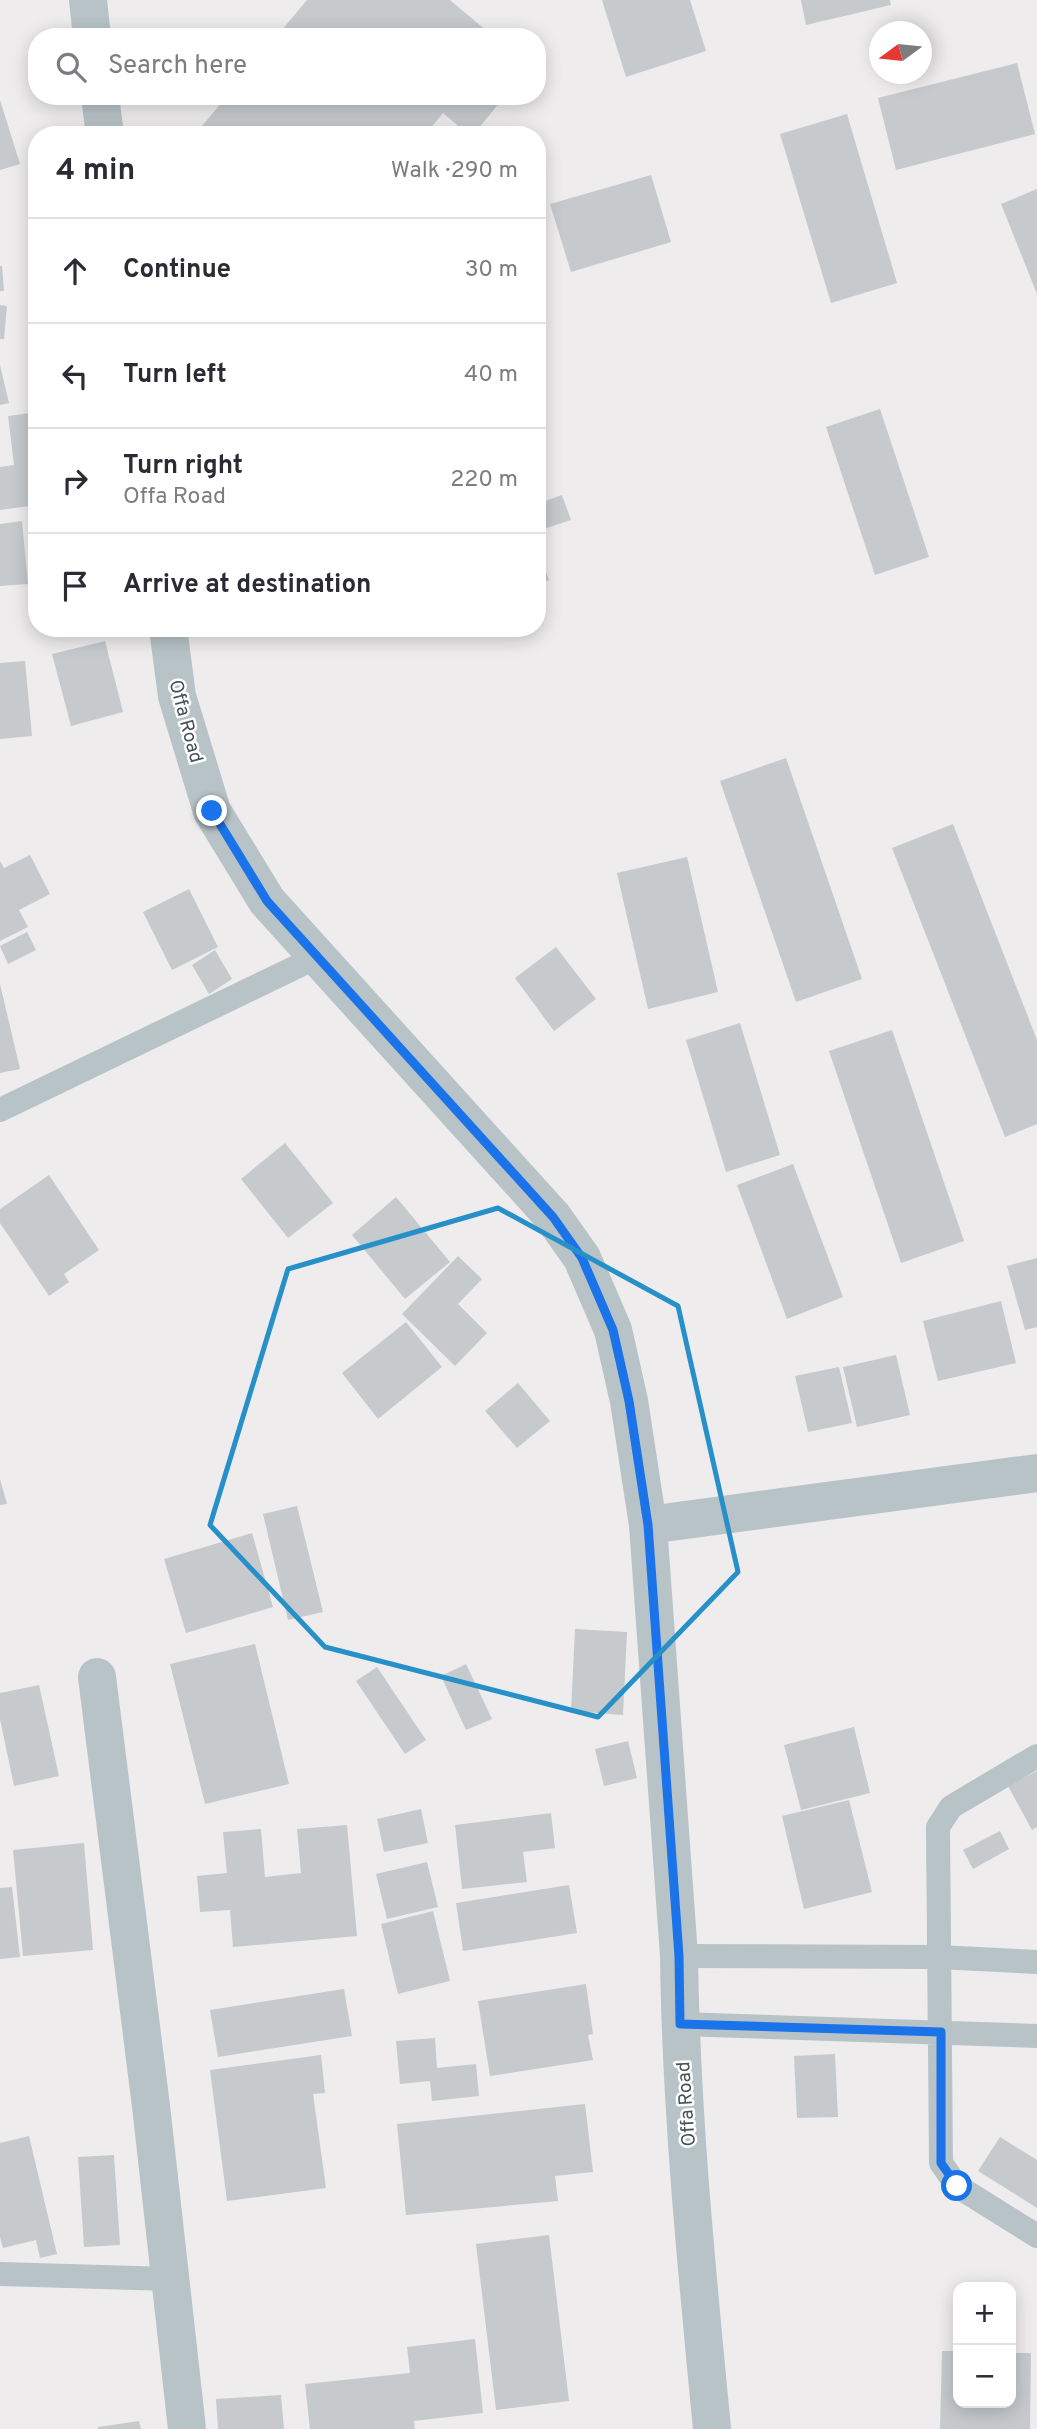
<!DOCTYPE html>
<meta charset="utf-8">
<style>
body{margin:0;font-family:Overpass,sans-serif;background:#f2f2f3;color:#2b2b33}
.controls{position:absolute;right:21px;bottom:21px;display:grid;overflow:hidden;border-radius:14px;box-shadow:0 4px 18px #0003}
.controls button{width:63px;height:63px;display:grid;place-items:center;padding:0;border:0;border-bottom:2px solid #e1e1e2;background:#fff;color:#2b2b33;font:35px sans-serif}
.compass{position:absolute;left:869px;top:21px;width:63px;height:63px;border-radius:50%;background:#fff;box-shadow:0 4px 18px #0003;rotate:255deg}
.stop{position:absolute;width:21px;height:21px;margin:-16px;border:5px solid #1a73e8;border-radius:50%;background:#fff}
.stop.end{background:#1a73e8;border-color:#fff;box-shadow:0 2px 7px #0008}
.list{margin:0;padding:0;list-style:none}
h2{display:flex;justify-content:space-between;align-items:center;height:91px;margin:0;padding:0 28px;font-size:30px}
h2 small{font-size:23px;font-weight:400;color:#7c7c81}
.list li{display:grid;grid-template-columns:46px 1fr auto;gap:21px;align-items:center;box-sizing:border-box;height:105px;padding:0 28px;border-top:2px solid #e1e1e2}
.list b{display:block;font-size:26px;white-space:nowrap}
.list p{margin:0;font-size:23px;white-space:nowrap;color:#7c7c81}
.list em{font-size:23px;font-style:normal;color:#7c7c81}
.icon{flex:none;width:38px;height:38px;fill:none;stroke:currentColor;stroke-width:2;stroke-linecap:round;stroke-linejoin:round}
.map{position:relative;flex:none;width:1037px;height:2429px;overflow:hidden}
.search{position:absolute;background:#fff;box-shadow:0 4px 18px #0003;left:28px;top:28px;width:518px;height:77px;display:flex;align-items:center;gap:18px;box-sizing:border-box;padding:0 24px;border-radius:28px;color:#7c7c81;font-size:26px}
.panel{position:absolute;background:#fff;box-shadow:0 4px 18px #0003;left:28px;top:126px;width:518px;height:511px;border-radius:28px}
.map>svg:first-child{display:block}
</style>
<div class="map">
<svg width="1037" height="2429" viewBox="0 0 1037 2429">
<rect width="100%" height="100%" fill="#eeecec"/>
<path fill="#c6cacd" d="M307 0H450L494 37H276Z
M602 0H690L706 51 626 77Z
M801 0H890L891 5 806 25Z
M1017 63 1035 134 896 170 878 98Z
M227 96H505L473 135H469L443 113 425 135H212L202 126Z
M0 100 20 164 0 170Z
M847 114 897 283 831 303 780 134Z
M433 128 442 135H428Z
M651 175 671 242 571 272 550 204Z
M1037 189V294L1001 204Z
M0 266H2L4 291H0Z
M0 305 7 306 4 339H0Z
M0 365 9 403 0 405Z
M880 409 929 557 875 575 826 427Z
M30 413 37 467V505L0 510V467L14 465 8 416Z
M562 495 571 520 537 531V504Z
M22 521 28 584 0 586V524Z
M537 547 549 580 537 584Z
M105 641 123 712 71 726 52 654Z
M25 661 32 736 0 739V663Z
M786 758 862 979 796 1002 720 781Z
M953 824 1037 1040V1124L1005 1137 892 848Z
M30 855 50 894 19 910 28 927 0 941V861L4 868Z
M687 857 718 992 648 1009 617 873Z
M189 889 218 947 172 970 143 912Z
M27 932 36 950 8 964 0 946Z
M556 947 596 999 554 1031 515 978Z
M215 950 232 979 209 994 192 965Z
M0 984 20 1069 0 1073Z
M740 1023 780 1155 726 1172 686 1040Z
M892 1030 964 1241 901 1263 829 1051Z
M285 1143 333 1203 288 1238 241 1179Z
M793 1164 843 1297 787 1319 737 1185Z
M49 1175 99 1250 64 1274 69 1282 49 1296 0 1223V1209Z
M396 1197 450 1262 405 1299 352 1235Z
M458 1256 482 1279 458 1304 487 1333 455 1366 402 1314Z
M1037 1258V1327L1025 1330 1007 1266Z
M1001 1301 1016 1363 938 1381 923 1321Z
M406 1322 442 1367 378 1419 342 1373Z
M896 1355 910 1415 857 1427 843 1367Z
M839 1367 852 1423 808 1432 795 1376Z
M518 1383 550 1421 517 1448 485 1411Z
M0 1479 7 1504 0 1505Z
M297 1506 323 1612 288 1620 263 1514Z
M252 1533 273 1607 186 1633 164 1559Z
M575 1629 627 1632 623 1715 571 1711Z
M255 1644 289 1784 205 1804 170 1664Z
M466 1664 492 1719 466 1730 441 1676Z
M377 1667 426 1740 405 1754 356 1681Z
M39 1685 59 1776 14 1786 0 1719V1693Z
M854 1727 870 1793 801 1810 784 1745Z
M628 1741 637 1778 604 1786 595 1749Z
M1037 1771V1827L1032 1830 1008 1786Z
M849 1800 872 1892 804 1909 782 1816Z
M421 1809 428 1843 384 1852 377 1819Z
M551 1813 555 1848 523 1852 527 1882 462 1889 455 1825Z
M347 1825 357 1936 233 1947 230 1910 200 1912 197 1876 227 1873 223 1832 261 1829 265 1877 301 1873 297 1829Z
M1000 1831 1009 1849 973 1869 963 1850Z
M84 1843 93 1950 23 1956 13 1850Z
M427 1862 438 1907 387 1919 376 1874Z
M569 1885 577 1933 463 1951 456 1903Z
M12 1887 20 1957 0 1959V1888Z
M433 1911 450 1981 398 1994 381 1924Z
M586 1984 593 2034 588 2035 593 2060 490 2076 478 2001Z
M344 1989 352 2036 218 2057 210 2010Z
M435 2038 437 2068 476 2064 479 2096 432 2101 430 2081 400 2084 396 2041Z
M835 2054 838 2117 797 2118 794 2056Z
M321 2055 325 2093 313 2094 326 2188 227 2201 210 2070Z
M585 2104 593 2172 555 2176 558 2201 406 2215 397 2124Z
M29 2136 57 2254 40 2258 36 2240 3 2248 0 2237V2143Z
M1000 2137 1037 2160V2208L978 2171Z
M114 2155 120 2245 84 2247 78 2157Z
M549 2235 569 2401 496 2410 476 2244Z
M475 2339 483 2413 414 2421 415 2429H310L305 2384 410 2373 407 2347Z
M942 2351H958V2403H1011V2353H1031L1030 2429H940Z
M281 2395 284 2429H218L216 2399Z
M139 2421 141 2429H98V2427Z"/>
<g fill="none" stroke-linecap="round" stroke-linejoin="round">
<path stroke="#b8c3c7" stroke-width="24" d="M0 1110 317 957
M1037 1756 951 1807 938 1827 941 2163 957 2186 1037 2236
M679 1956 938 1957 1037 1962
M680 2024 1037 2036
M0 2274 170 2279"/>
<path stroke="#b8c3c7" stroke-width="38" d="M648 1525 1037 1473
M97 1677 151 2106 187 2429"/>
<path stroke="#b8c3c7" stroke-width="38" d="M88 0 92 37
M100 96 105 135
M168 628 177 696 212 811 267 901 553 1217 582 1258 613 1330 629 1401 648 1525 679 1956C681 2114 697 2272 712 2429"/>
</g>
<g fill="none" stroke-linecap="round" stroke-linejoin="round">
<path stroke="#1a73e8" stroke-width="9" d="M212 811 267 901 553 1217 582 1258 613 1330 629 1401 648 1525 679 1956 680 2024 941 2032V2163L957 2186"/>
</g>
<path fill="none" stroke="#2790c9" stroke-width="5" stroke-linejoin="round" d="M498 1208 678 1306 738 1572 598 1717 325 1647 210 1525 288 1269Z"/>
<g text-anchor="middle" stroke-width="5" stroke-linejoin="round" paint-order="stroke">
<g font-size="19" fill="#465357" stroke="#fff">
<text transform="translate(187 721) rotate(75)" y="7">Offa Road</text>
<text transform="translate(685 2104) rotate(-94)" y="7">Offa Road</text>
</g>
</g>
</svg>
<div class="controls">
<button>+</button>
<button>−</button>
</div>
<svg class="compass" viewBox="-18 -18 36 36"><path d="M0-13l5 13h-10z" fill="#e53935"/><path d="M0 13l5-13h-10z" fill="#7c7c81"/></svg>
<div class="stop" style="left:957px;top:2186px"></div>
<div class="stop end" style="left:212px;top:811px"></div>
<div class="search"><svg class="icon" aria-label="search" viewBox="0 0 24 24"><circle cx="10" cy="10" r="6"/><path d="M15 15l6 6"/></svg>Search here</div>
<section class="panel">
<h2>4 min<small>Walk · 290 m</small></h2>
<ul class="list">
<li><svg class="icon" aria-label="ahead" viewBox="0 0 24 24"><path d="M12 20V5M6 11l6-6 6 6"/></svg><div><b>Continue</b></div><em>30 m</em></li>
<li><svg class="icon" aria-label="left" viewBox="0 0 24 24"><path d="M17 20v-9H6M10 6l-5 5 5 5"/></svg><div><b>Turn left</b></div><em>40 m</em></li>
<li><svg class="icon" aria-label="right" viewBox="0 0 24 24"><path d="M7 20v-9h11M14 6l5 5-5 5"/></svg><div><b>Turn right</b><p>Offa Road</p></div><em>220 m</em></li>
<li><svg class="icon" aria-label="arrive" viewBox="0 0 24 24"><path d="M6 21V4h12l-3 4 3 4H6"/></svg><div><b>Arrive at destination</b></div></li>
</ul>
</section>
</div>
